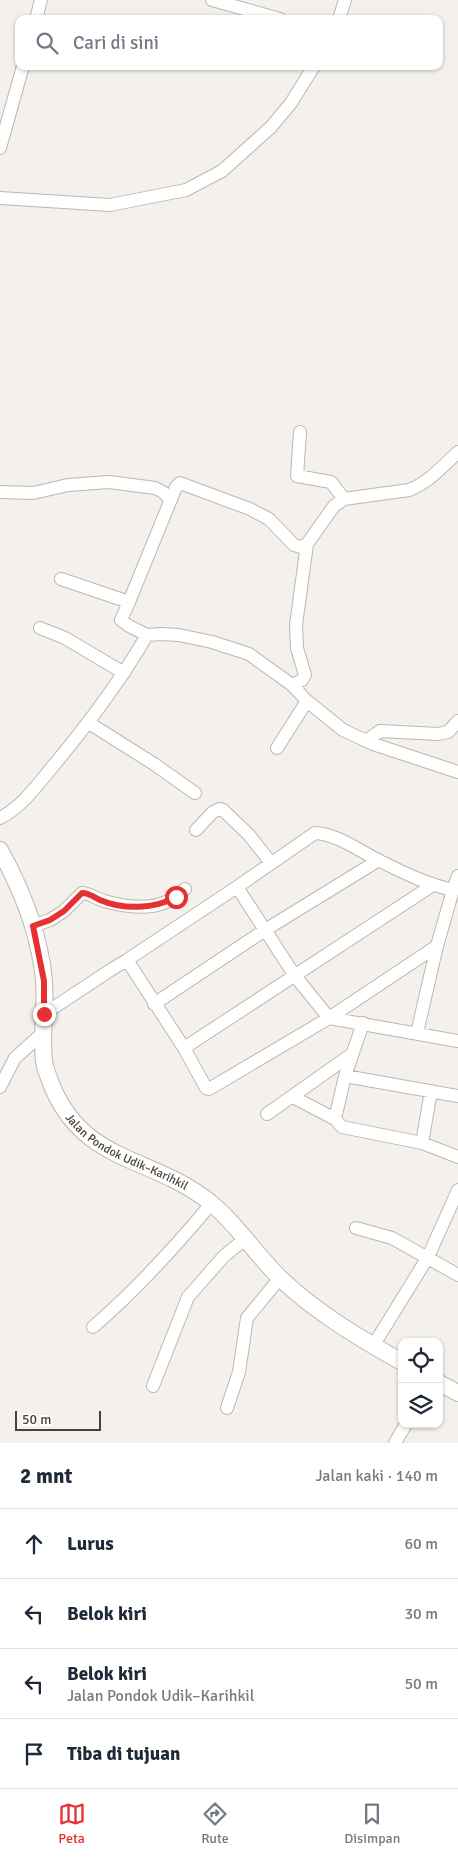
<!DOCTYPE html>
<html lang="id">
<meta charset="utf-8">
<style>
body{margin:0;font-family:Signika,sans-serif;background:#f6f6f7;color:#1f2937}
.controls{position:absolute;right:15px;bottom:15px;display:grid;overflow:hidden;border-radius:10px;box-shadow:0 1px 4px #0004}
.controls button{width:45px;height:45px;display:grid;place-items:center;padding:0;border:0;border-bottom:1px solid #e0e1e3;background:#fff;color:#1f2937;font:25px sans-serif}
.scale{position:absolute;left:15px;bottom:12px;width:86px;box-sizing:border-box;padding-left:5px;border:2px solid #48403a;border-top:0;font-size:14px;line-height:18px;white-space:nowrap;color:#48403a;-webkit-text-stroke:4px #fff;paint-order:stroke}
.stop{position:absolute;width:15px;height:15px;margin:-11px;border:4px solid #e73031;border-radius:50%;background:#fff}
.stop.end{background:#e73031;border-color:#fff;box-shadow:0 1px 5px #0008}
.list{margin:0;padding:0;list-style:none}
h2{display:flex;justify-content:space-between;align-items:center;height:65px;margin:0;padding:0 20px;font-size:21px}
h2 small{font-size:16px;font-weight:400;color:#747a83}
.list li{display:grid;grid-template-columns:32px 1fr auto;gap:15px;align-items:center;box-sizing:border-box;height:70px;padding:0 20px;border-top:1px solid #e0e1e3}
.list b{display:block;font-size:19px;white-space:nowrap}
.list p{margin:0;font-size:16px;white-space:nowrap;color:#747a83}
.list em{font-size:16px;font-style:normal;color:#747a83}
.icon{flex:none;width:28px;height:28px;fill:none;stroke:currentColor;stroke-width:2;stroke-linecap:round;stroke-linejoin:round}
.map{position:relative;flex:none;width:458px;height:1443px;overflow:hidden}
.search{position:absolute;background:#fff;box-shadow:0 1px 4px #0004;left:15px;right:15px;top:15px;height:55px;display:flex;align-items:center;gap:12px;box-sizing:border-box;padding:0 18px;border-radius:10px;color:#747a83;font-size:19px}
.sheet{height:345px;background:#fff}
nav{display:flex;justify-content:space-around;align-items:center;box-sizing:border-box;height:70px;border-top:1px solid #e0e1e3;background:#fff;font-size:14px;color:#747a83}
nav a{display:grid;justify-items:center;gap:2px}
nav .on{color:#e73031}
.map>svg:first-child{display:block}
</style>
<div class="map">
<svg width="458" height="1443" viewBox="0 0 458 1443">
<rect width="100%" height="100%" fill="#f4f0eb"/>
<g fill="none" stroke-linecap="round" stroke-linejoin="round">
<defs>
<path id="minor" d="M212 0 280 19
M36 19 41 0
M339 19 345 0
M0 148 23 66
M0 198 110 205 186 190 222 171 271 127 291 103 314 66
M300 432 297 476 331 482 344 499
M0 492 33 493 68 485 109 482 155 488 163 492 171 500
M61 579 129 602 121 620 129 626 147 635 161 634 179 635 212 642 249 654 292 685 307 701 343 730 373 744 458 772
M129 602 176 487 180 483 250 509 269 519 294 545 301 547 307 544 334 506 344 499 409 490C428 483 443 466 458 452
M40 628 65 638 124 673
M292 685 302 680 305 675 297 648 296 625 307 544
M89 723 154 764 195 793
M366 741 380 731 438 734 448 732 458 721
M277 748 307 701
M0 818C23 806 37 785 54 765 88 724 120 682 147 635
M196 830 213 812 220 809 223 810 249 835 271 863
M237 887 315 833C337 834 358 850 378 860 402 872 426 884 453 890
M33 926 50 920 64 911 82 893C90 893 96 899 104 901 122 906 148 910 166 902 173 899 179 894 185 889
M127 960 237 887 295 976 329 1018 437 946 453 890 458 876
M154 1004 265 930 379 860
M44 1014 109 971 127 960 184 1048 206 1088 209 1089 329 1018 458 1041
M363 1023 345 1076 335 1119 342 1127 422 1143 431 1091
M417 1033 437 946
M184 1048 433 885
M345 1076 458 1096
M0 1087 15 1058 44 1032
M293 1097 335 1119
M267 1114 352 1054
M422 1143 458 1157
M356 1228 392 1238 458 1275
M93 1327C136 1290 175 1247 211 1204
M373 1346 428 1257 458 1190
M153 1386 188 1297 224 1256 245 1239
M227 1408 239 1372 247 1318 280 1278
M395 1443 406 1424"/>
<g id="tertiary">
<path id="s1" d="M0 850C22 890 40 935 44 981 46 1008 41 1035 44 1061 45 1069 49 1078 52 1086 83 1161 146 1156 203 1197 234 1219 253 1252 281 1279 317 1313 359 1338 402 1362"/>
<path d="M439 1383 458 1393"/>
</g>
</defs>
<use href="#minor" stroke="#bfb6af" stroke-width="14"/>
<use href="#tertiary" stroke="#bfb6af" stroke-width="18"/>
<use href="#minor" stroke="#fff" stroke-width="12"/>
<use href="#tertiary" stroke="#fff" stroke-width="16"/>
</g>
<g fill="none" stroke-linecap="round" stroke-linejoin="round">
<path stroke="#e73031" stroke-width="6" d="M44 1014V981L33 926 50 920 64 911 82 893C89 893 94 897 100 900 123 910 155 909 176 897"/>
</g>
<g text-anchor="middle" stroke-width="4.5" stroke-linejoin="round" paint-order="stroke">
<g font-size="12" fill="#48403a" stroke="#fff">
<text dy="4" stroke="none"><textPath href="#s1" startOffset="349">Jalan Pondok Udik–Karihkil</textPath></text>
</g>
</g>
</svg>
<div class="controls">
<button><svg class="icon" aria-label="locate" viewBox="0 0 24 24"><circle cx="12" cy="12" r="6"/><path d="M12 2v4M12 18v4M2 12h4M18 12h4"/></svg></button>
<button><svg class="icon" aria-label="layers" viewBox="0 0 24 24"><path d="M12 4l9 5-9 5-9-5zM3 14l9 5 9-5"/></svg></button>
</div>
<div class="scale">50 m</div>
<div class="stop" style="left:176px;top:897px"></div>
<div class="stop end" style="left:44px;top:1014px"></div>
<div class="search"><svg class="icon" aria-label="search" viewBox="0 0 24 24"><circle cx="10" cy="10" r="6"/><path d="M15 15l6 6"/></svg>Cari di sini</div>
</div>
<section class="sheet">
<h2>2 mnt<small>Jalan kaki · 140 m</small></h2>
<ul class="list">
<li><svg class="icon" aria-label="ahead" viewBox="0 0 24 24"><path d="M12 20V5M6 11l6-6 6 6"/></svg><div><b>Lurus</b></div><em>60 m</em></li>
<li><svg class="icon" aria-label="left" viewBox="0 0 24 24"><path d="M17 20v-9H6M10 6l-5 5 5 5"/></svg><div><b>Belok kiri</b></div><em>30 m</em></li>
<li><svg class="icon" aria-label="left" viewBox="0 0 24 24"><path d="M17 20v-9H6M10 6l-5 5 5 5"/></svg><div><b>Belok kiri</b><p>Jalan Pondok Udik–Karihkil</p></div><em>50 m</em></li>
<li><svg class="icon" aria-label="arrive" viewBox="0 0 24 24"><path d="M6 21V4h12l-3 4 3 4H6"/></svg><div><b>Tiba di tujuan</b></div></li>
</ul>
</section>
<nav>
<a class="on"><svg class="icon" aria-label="map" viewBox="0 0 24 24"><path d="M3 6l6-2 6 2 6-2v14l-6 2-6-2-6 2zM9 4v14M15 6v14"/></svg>Peta</a>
<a><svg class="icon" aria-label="directions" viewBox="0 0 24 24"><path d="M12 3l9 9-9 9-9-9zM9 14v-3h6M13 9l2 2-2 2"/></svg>Rute</a>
<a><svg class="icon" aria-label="saved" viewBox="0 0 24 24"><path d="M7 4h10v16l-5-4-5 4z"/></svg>Disimpan</a>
</nav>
